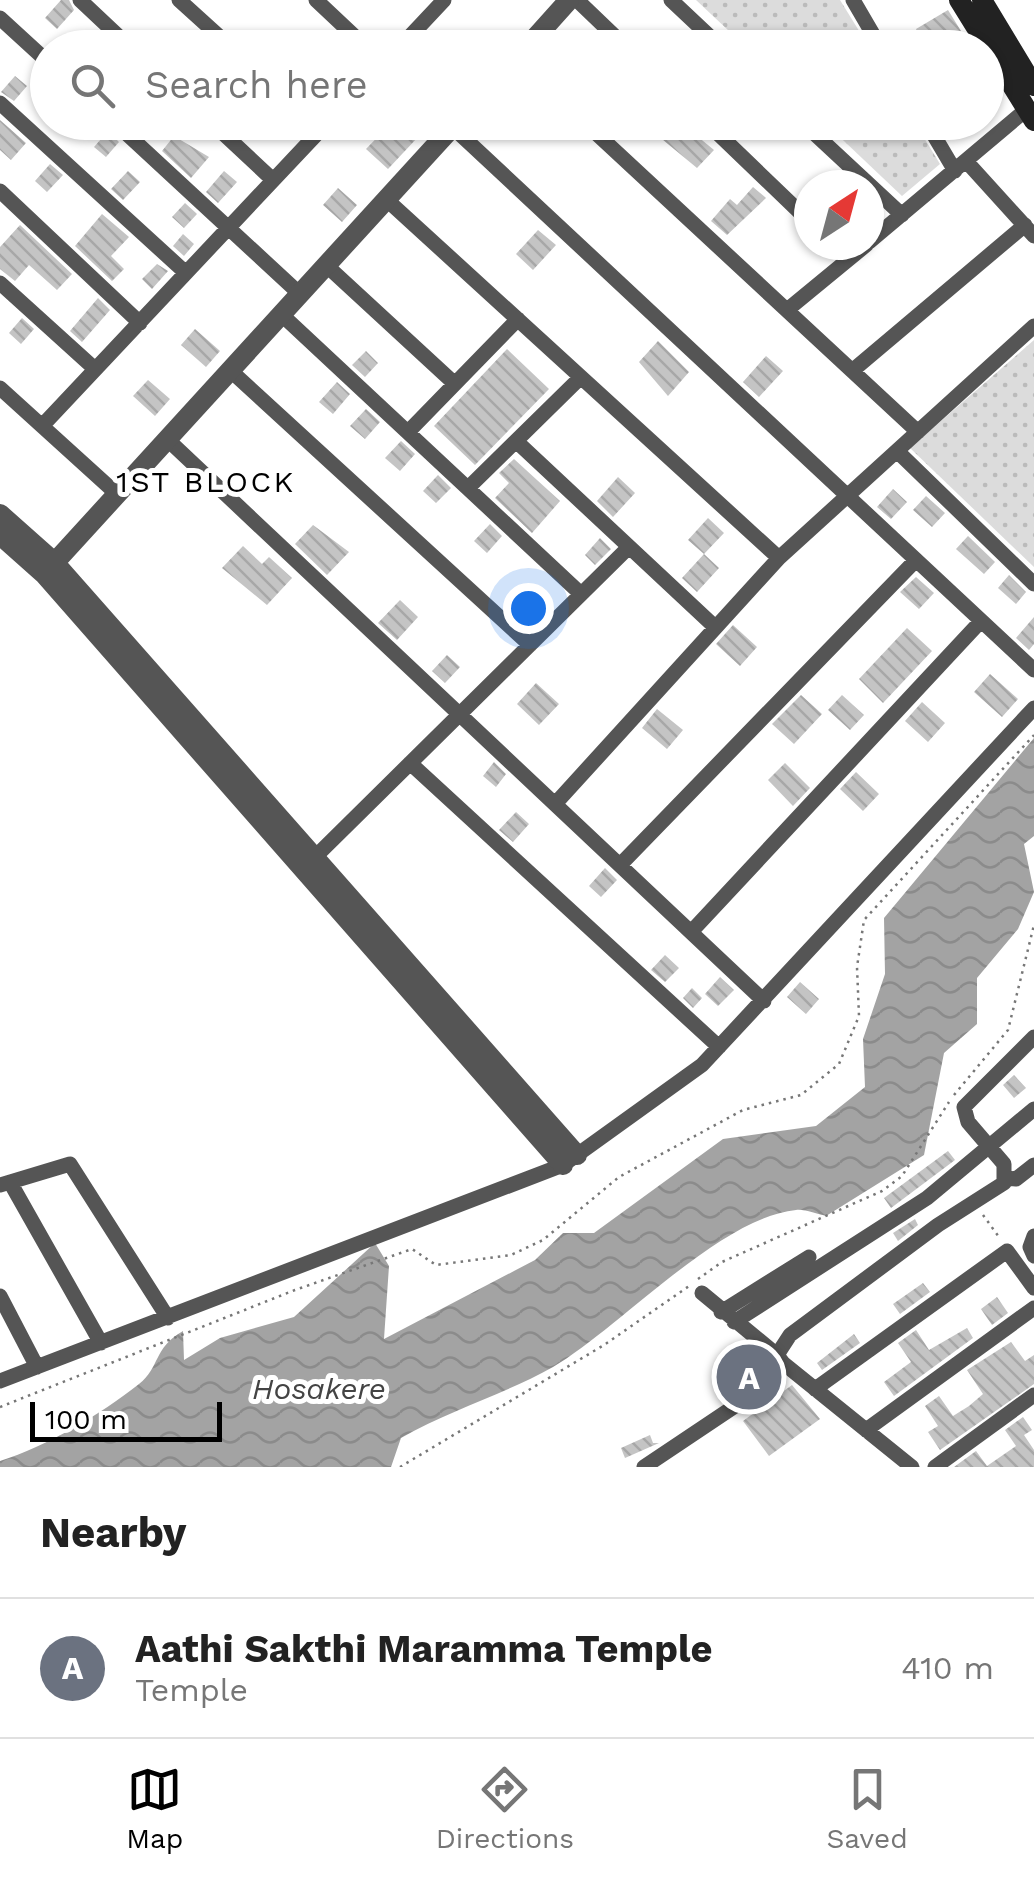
<!DOCTYPE html>
<style>
body{margin:0;font-family:"Work Sans",sans-serif;background:#f2f2f2;color:#222}
.compass{position:absolute;left:794px;top:170px;width:90px;height:90px;border-radius:50%;background:#fff;box-shadow:0 2px 8px #0004;rotate:36deg}
.scale{position:absolute;left:30px;bottom:25px;width:192px;box-sizing:border-box;padding-left:10px;border:5px solid #000;border-top:0;font-size:28px;line-height:35px;white-space:nowrap;color:#000;-webkit-text-stroke:8px #fff;paint-order:stroke}
.you{position:absolute;left:528px;top:608px;width:35px;height:35px;margin:-25px;border:8px solid #fff;border-radius:50%;background:#1a73e8;box-shadow:0 0 0 15px #1a73e833}
.badge{display:grid;place-items:center;width:65px;height:65px;border-radius:50%;background:#000;color:#fff;font-size:32px;font-weight:700}
.pin{position:absolute;translate:-50% -50%;border:5px solid #fff;box-shadow:0 2px 10px #0006}
.list{margin:0;padding:0;list-style:none}
h2{display:flex;justify-content:space-between;align-items:center;height:130px;margin:0;padding:0 40px;font-size:42px}
h2 small{font-size:32px;font-weight:400;color:#767676}
.list li{display:grid;grid-template-columns:65px 1fr auto;gap:30px;align-items:center;box-sizing:border-box;height:140px;padding:0 40px;border-top:2px solid #e0e0e0}
.list b{display:block;font-size:38px;white-space:nowrap}
.list p{margin:0;font-size:32px;white-space:nowrap;color:#767676}
.list em{font-size:32px;font-style:normal;color:#767676}
.icon{flex:none;width:55px;height:55px;fill:none;stroke:currentColor;stroke-width:2;stroke-linecap:round;stroke-linejoin:round}
.map{position:relative;flex:none;width:1034px;height:1467px;overflow:hidden}
.search{position:absolute;background:#fff;box-shadow:0 2px 8px #0004;left:30px;right:30px;top:30px;height:110px;display:flex;align-items:center;gap:25px;box-sizing:border-box;padding:0 35px;border-radius:55px;color:#767676;font-size:38px}
.sheet{height:270px;background:#fff}
nav{display:flex;justify-content:space-around;align-items:center;box-sizing:border-box;height:140px;border-top:2px solid #e0e0e0;background:#fff;font-size:28px;color:#767676}
nav a{display:grid;justify-items:center;gap:5px}
nav .on{color:#000}
.map>svg:first-child{display:block}
</style>
<div class="map">
<svg width="1034" height="1467" viewBox="0 0 1034 1467">
<defs>
<pattern id="grass-dots" width="8" height="8" patternUnits="userSpaceOnUse" patternTransform="scale(2.5)"><rect width="8" height="8" fill="#dcdcdc"/><path d="M2 2h.1M6 6h.1" fill="none" stroke="#bbb" stroke-width="1.8" stroke-linecap="round"/></pattern>
<pattern id="water-waves" width="16" height="10" patternUnits="userSpaceOnUse" patternTransform="scale(2.5)"><rect width="16" height="10" fill="#a3a3a3"/><path d="M0 5q4-4 8 0t8 0" fill="none" stroke="#8b8b8b"/></pattern>
<pattern id="building-back-hatch" width="6" height="6" patternUnits="userSpaceOnUse" patternTransform="scale(2.5)"><rect width="6" height="6" fill="#c4c4c4"/><path d="M-1 5l2 2M0 0l6 6M5-1l2 2" fill="none" stroke="#a7a7a7"/></pattern>
</defs>
<rect width="100%" height="100%" fill="#fff"/>
<path fill="url(#grass-dots)" d="M696 0H840L869 47H746Z
M825 123H915L940 164 902 196Z
M1034 340V567L910 448Z"/>
<path fill="url(#water-waves)" d="M1034 738V836L1024 844 1034 892 1018 929 977 978V1024L944 1053 924 1155 826 1216C817 1214 805 1209 796 1210 719 1218 621 1327 553 1367 503 1395 450 1410 401 1438L391 1467H0V1461C47 1446 100 1415 139 1384 160 1368 153 1348 183 1331L184 1360 220 1338 294 1317 375 1243 389 1266 384 1339 535 1260 563 1233H594L723 1139 816 1126 865 1087 863 1039 885 974 884 918Z"/>
<path fill="url(#building-back-hatch)" d="M61 0H69L74 10 57 29 45 18Z
M948 10 961 31 927 48 916 29Z
M430 32 448 48H415Z
M15 76 27 86 14 101 1 92Z
M0 120 26 143 11 160 0 150Z
M260 122H291L278 138Z
M392 122H402L418 137 388 169 366 149Z
M668 122H680L714 150 697 168 657 135Z
M108 131 119 142 106 157 94 147Z
M174 136 209 157 191 178 162 151Z
M50 164 63 175 47 192 35 181Z
M128 171 140 182 123 200 111 189Z
M224 171 237 182 218 203 206 192Z
M753 187 766 198 727 235 711 221 730 199 737 205Z
M338 188 357 205 342 222 323 205Z
M185 203 197 214 184 228 172 217Z
M102 214 129 237 111 256 124 269 112 281 75 246Z
M20 225 72 274 57 290 29 265 15 281 0 269V247Z
M538 230 556 245 533 270 516 254Z
M183 234 194 244 184 256 173 246Z
M157 264 168 271 152 289 142 279Z
M98 298 110 310 82 342 70 331Z
M22 318 34 329 21 344 9 333Z
M195 329 220 351 206 367 181 345Z
M658 341 689 372 668 396 639 362Z
M507 349 549 389 475 465 434 426Z
M366 351 378 363 365 377 352 365Z
M766 356 783 371 759 397 743 382Z
M148 380 170 399 155 416 133 396Z
M337 382 350 394 333 414 319 402Z
M366 409 380 422 365 439 350 426Z
M401 441 415 454 400 471 385 458Z
M514 459 560 501 532 533 495 498 509 483 499 473Z
M438 475 451 488 436 503 423 491Z
M618 477 635 493 613 517 597 501Z
M893 489 907 502 891 519 877 507Z
M926 496 945 513 932 527 913 510Z
M708 518 724 533 704 554 688 540Z
M490 524 502 536 487 553 474 541Z
M313 525 349 552 327 575 295 544Z
M968 536 995 562 984 574 956 549Z
M600 538 611 549 595 565 585 555Z
M243 546 262 564 269 557 292 578 267 605 222 568Z
M704 554 719 568 697 592 682 578Z
M1009 575 1026 592 1016 604 998 588Z
M916 577 934 593 919 609 900 592Z
M400 600 418 617 397 640 378 623Z
M1034 617V644L1029 650 1016 638Z
M733 625 757 647 740 666 716 644Z
M907 628 932 651 883 703 859 679Z
M447 655 460 667 445 683 432 671Z
M990 674 1018 699 1002 717 974 692Z
M536 683 559 704 539 725 517 704Z
M801 695 822 714 794 744 772 724Z
M842 695 864 715 850 730 828 710Z
M922 702 945 723 928 742 905 721Z
M657 709 683 730 667 749 642 728Z
M494 762 506 774 496 787 483 776Z
M785 763 810 788 793 806 768 780Z
M856 772 879 794 863 811 840 789Z
M516 812 529 824 513 842 499 830Z
M605 868 617 880 601 897 589 886Z
M665 955 679 968 665 982 651 970Z
M720 977 734 990 718 1006 705 994Z
M800 982 819 999 806 1014 787 997Z
M692 988 702 998 693 1008 683 998Z
M1014 1075 1026 1088 1014 1098 1003 1085Z
M948 1151 955 1160 891 1208 884 1198Z
M915 1219 918 1225 898 1241 893 1233Z
M923 1283 930 1292 900 1314 893 1304Z
M997 1297 1008 1313 992 1325 981 1309Z
M967 1328 973 1338 894 1396 884 1382 911 1362 898 1343 916 1330 929 1350Z
M854 1334 860 1343 822 1370 817 1363Z
M1011 1342 1025 1361 1034 1355V1384L940 1450 928 1432 938 1426 925 1406 939 1396 953 1416 969 1406 983 1394 967 1370Z
M792 1385 820 1419 769 1456 743 1421Z
M1023 1417 1032 1430 1024 1435 1034 1450V1467H954L976 1451 987 1466 1016 1446 1005 1430Z
M650 1435 653 1443H659L625 1458 621 1448Z"/>
<g fill="none" stroke-linecap="round" stroke-linejoin="round">
<path stroke="#777" stroke-width="2.5" stroke-dasharray="2.5 5" stroke-linecap="butt" d="M954 1095 1008 1030 1034 925
M983 1215 999 1237
M698 1279 722 1262 882 1191 902 1176 949 1102
M0 1407 295 1290 412 1249 436 1265 511 1255 543 1240 619 1177 743 1110 801 1095 839 1064 859 1016 857 967 864 920 1034 735
M400 1467 604 1345 692 1284"/>
<path stroke="#555" stroke-width="15" d="M80 0 131 48
M179 0 232 48
M316 0 367 48
M577 0 627 48
M671 0 722 48
M853 0 881 48
M0 18 48 62
M399 48 444 0
M0 103 186 273
M114 122 301 295
M211 122 273 180
M447 122 1034 670
M584 122 918 432
M706 122 809 221
M802 122 902 215
M926 122 955 171
M966 161 1034 236
M0 191 140 323
M387 200 779 558
M869 242 1027 109
M327 266 455 384
M0 283 95 369
M787 310 866 245
M282 315 581 594
M231 371 530 645
M852 371 1025 225
M0 388 118 495
M42 426 328 122
M408 432 518 319
M168 440 764 1001
M516 441 715 627
M897 451 1034 584
M468 488 581 377
M410 763 719 1047
M555 804 779 558 1034 326
M308 864 629 547
M620 865 916 560
M691 932 981 621
M1006 1178 1016 1179 1034 1165
M10 1182 101 1343
M0 1185 70 1164 168 1318
M1034 1236 1030 1247 1034 1256
M702 1293 777 1355
M0 1296 37 1367
M721 1312 809 1257
M734 1322 927 1198 1034 1109
M783 1363 777 1355 790 1335 938 1225 1004 1183V1164L968 1122 964 1107 1034 1037
M0 1381 563 1165 702 1065 1034 708
M815 1389 1007 1251 1034 1288
M866 1430 1034 1308
M644 1467 756 1392 783 1363 912 1467
M935 1467 1034 1395"/>
<path stroke="#555" stroke-width="20" d="M526 48 569 0
M0 514 54 562 577 1155
M0 535 44 574 563 1165
M46 572 457 122"/>
<path stroke="#222" stroke-width="20" d="M959 0 1034 121
M982 0 1034 86"/>
</g>
<g text-anchor="middle" stroke-width="10" stroke-linejoin="round" paint-order="stroke">
<g font-size="30" letter-spacing="2.5" fill="#000" stroke="#fff">
<text x="206" y="492">1ST BLOCK</text>
</g>
<g font-size="30" font-style="italic" fill="#444" stroke="#fff">
<text x="319" y="1399">Hosakere</text>
</g>
</g>
</svg>
<svg class="compass" viewBox="-18 -18 36 36"><path d="M0-13l5 13h-10z" fill="#e53935"/><path d="M0 13l5-13h-10z" fill="#767676"/></svg>
<div class="scale">100 m</div>
<div class="you"></div>
<div class="pin badge" style="left:749px;top:1377px;background:#6b7280">A</div>
<div class="search"><svg class="icon" aria-label="search" viewBox="0 0 24 24"><circle cx="10" cy="10" r="6"/><path d="M15 15l6 6"/></svg>Search here</div>
</div>
<section class="sheet">
<h2>Nearby<small></small></h2>
<ul class="list">
<li><span class="badge" style="background:#6b7280">A</span><div><b>Aathi Sakthi Maramma Temple</b><p>Temple</p></div><em>410 m</em></li>
</ul>
</section>
<nav>
<a class="on"><svg class="icon" aria-label="map" viewBox="0 0 24 24"><path d="M3 6l6-2 6 2 6-2v14l-6 2-6-2-6 2zM9 4v14M15 6v14"/></svg>Map</a>
<a><svg class="icon" aria-label="directions" viewBox="0 0 24 24"><path d="M12 3l9 9-9 9-9-9zM9 14v-3h6M13 9l2 2-2 2"/></svg>Directions</a>
<a><svg class="icon" aria-label="saved" viewBox="0 0 24 24"><path d="M7 4h10v16l-5-4-5 4z"/></svg>Saved</a>
</nav>
